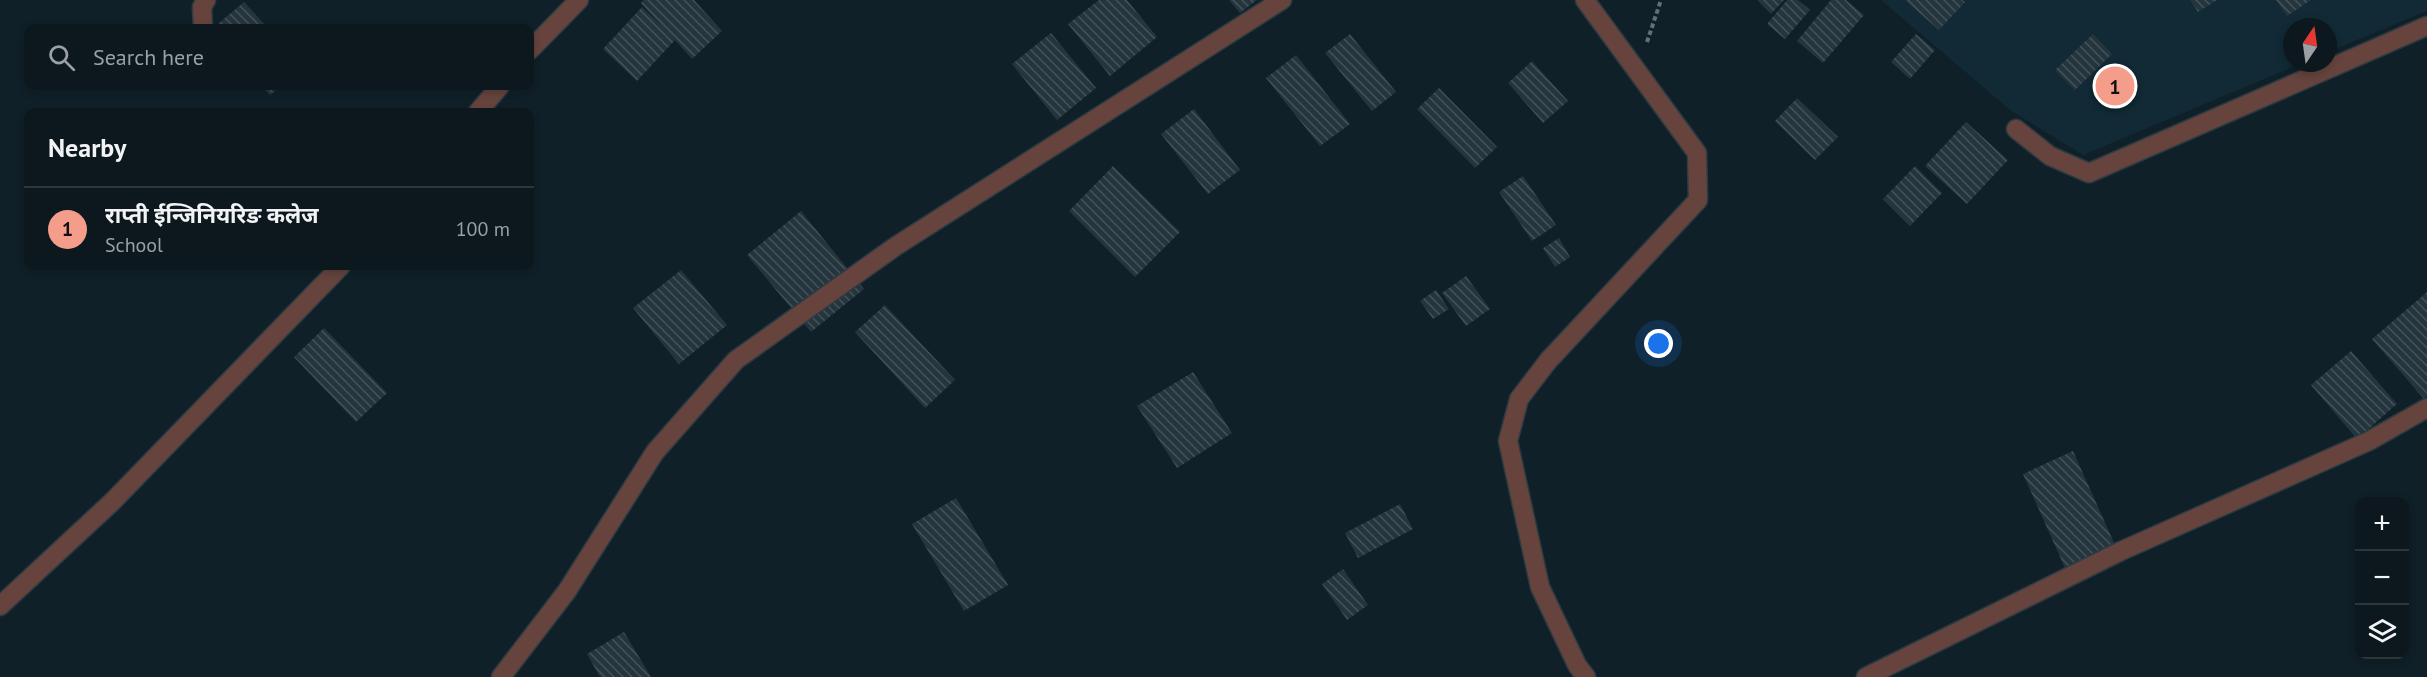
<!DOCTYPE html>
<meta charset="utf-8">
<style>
body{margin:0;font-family:"PT Sans","Noto Sans Devanagari",sans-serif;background:#152127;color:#f1f3f6}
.controls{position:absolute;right:18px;bottom:18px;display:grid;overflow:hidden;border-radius:12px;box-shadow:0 3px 9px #0003}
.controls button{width:54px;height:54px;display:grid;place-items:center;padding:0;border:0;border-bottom:2px solid #2c373c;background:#0c181e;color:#f1f3f6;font:30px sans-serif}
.compass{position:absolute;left:2283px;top:18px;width:54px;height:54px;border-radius:50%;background:#0c181e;box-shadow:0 3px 9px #0003;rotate:13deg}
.you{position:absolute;left:1659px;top:344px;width:21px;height:21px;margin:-15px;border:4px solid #fff;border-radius:50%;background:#1a73e8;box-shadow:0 0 0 9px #1a73e833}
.badge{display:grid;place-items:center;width:39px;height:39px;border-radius:50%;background:#f49d8b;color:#111;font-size:20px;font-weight:700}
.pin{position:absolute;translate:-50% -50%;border:3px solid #fff;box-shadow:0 2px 6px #0006}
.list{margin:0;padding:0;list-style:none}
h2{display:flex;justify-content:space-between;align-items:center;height:78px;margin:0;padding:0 24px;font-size:26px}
h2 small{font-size:20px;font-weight:400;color:#9aa0a4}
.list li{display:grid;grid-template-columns:39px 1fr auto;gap:18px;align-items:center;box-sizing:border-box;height:84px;padding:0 24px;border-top:2px solid #2c373c}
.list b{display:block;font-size:22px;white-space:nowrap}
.list p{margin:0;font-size:20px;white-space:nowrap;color:#9aa0a4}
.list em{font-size:20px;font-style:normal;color:#9aa0a4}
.icon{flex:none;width:33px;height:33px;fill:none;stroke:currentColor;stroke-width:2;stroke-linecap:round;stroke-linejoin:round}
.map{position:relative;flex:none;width:2427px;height:677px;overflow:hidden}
.search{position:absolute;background:#0c181e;box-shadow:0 3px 9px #0003;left:24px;top:24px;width:510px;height:66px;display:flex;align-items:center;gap:15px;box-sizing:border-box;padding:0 21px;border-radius:12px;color:#9aa0a4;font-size:22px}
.panel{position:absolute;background:#0c181e;box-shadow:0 3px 9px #0003;left:24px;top:108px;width:510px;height:162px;border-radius:12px}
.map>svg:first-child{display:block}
</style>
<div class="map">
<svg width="2427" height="677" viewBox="0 0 2427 677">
<defs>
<pattern id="building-back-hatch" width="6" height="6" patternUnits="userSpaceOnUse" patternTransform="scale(1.5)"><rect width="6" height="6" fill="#25353e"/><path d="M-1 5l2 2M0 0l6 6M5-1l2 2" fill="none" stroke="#44525a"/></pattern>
</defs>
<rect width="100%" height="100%" fill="#102028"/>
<path fill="#112a35" d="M1881 0H2427V11L2328 52V27H2292V63H2302L2083 155 2010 110Z"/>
<path fill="url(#building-back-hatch)" d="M644 0H694L722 31 692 59 675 40 637 81 603 49 642 7 661 25 641 3Z
M1099 0H1127L1157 37 1110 76 1068 24Z
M1229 0H1257L1240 13Z
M1757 0H1784L1771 14Z
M1787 0H1798L1810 10 1785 39 1767 24Z
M1831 0H1846L1864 15 1823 63 1797 41Z
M1905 0H1962L1965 2 1939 30Z
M2190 0H2217L2198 12Z
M2276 0H2311L2287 16Z
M244 2 268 28H213Z
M1051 33 1096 88 1057 120 1012 64Z
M1350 34 1396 92 1372 111 1325 53Z
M1916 34 1935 50 1910 79 1891 62Z
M2093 34 2112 54 2075 90 2055 70Z
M1296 55 1350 124 1320 146 1266 78Z
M1532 61 1568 101 1543 123 1508 83Z
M261 86H281L270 95Z
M1439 88 1497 147 1475 168 1417 109Z
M1797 98 1838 137 1815 160 1775 121Z
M1194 109 1240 170 1208 194 1161 134Z
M1966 122 2008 160 1967 204 1925 166Z
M1113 166 1180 232 1135 277 1069 211Z
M1915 166 1942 193 1910 226 1883 199Z
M1523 176 1556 225 1532 241 1499 192Z
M801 211 864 289 811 332 747 255Z
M1559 238 1570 257 1555 267 1543 248Z
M681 270 727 325 679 364 633 308Z
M1466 276 1490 309 1466 326 1442 293Z
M1436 290 1449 309 1433 319 1420 301Z
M2427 292V396L2424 399 2372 339Z
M885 305 955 380 925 408 855 332Z
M324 328 387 393 356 422 294 357Z
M2351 351 2397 404 2357 439 2311 385Z
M1193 372 1232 433 1177 468 1137 406Z
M2073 451 2115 545 2065 568 2023 474Z
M956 498 1008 585 964 611 912 524Z
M1400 504 1413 529 1358 558 1345 533Z
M1343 569 1368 605 1347 620 1322 584Z
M624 632 651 677H600L587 654Z"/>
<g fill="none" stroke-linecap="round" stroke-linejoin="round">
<defs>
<path id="minor" d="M1585 0 1697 153 1698 200 1548 361 1519 399 1508 441 1540 587 1577 665 1586 677
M203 28 202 7 206 0
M530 50 579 0
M478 112 500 86
M2016 129 2050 156 2089 173 2427 26
M0 606 113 501 341 266
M501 677 567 591 655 452 736 360 896 246 1282 0
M1866 677 2121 551 2369 441 2427 408"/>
</defs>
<use href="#minor" stroke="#2c3b42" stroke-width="21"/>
<path stroke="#627077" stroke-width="4" stroke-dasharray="4.5 3" stroke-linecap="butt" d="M1647 42 1661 0"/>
<use href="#minor" stroke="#66443d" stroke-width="18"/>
</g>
</svg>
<div class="controls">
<button>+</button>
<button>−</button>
<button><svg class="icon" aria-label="layers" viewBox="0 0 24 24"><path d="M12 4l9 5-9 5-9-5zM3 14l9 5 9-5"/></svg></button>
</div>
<svg class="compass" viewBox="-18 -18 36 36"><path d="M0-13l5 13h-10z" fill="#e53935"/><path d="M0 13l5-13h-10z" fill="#9aa0a4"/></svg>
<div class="you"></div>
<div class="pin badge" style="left:2115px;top:86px">1</div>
<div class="search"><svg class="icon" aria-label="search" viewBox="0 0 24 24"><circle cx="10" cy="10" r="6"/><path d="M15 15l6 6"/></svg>Search here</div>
<section class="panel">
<h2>Nearby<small></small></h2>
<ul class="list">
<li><span class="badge">1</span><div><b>राप्ती ईन्जिनियरिङ कलेज</b><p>School</p></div><em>100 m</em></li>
</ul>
</section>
</div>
